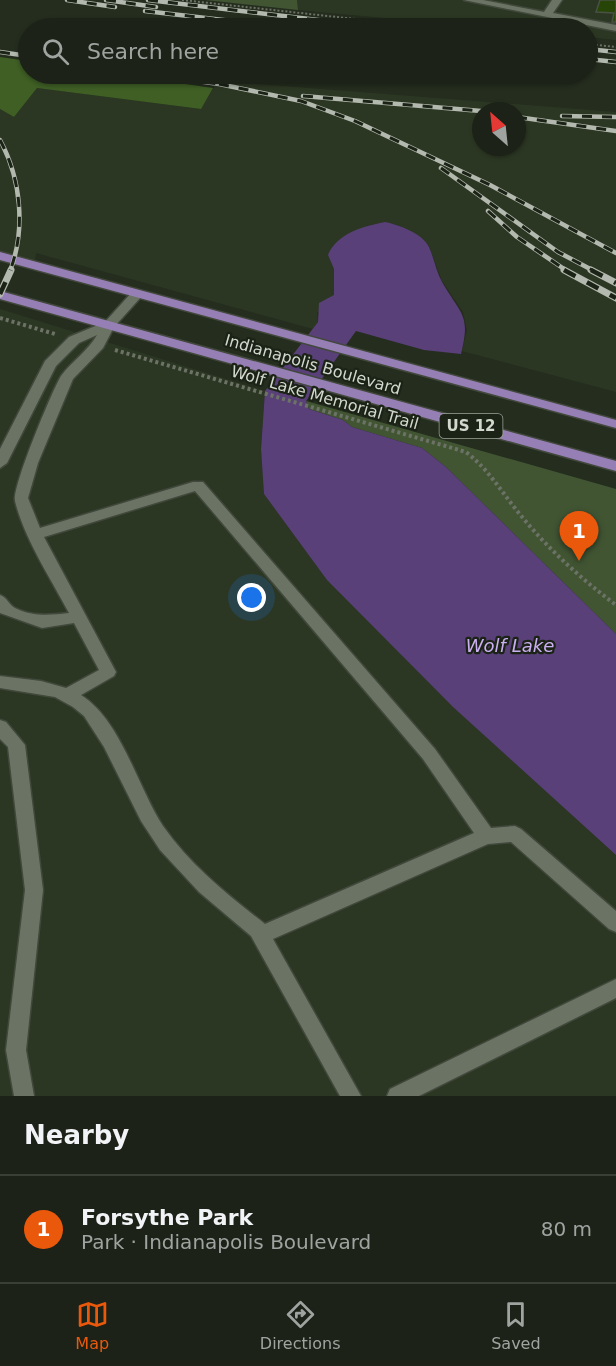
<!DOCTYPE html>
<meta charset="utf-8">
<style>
body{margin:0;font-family:"DejaVu Sans",sans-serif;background:#252a20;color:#f1f3f6}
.compass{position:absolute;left:472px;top:102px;width:54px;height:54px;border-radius:50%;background:#1c2217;box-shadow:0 2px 4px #0004;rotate:333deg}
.you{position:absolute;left:252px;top:598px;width:21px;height:21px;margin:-15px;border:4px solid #fff;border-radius:50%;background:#1a73e8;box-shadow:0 0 0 9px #1a73e833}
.badge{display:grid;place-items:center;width:39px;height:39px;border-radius:50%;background:#ea580c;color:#fff;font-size:20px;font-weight:700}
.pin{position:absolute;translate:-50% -50px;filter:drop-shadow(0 2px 3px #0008)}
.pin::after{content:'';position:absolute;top:32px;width:21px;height:18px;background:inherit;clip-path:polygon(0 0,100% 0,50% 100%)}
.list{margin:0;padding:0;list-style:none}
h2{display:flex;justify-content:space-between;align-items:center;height:78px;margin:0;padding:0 24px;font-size:26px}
h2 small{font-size:20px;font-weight:400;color:#a0a4a1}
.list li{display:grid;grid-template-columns:39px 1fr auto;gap:18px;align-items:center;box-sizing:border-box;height:108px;padding:0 24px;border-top:2px solid #3a3f36}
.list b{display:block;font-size:22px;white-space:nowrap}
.list p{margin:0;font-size:20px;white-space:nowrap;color:#a0a4a1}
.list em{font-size:20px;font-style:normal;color:#a0a4a1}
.icon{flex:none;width:33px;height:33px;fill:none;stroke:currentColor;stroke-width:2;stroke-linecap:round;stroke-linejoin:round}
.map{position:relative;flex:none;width:616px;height:1096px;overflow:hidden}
.search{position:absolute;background:#1c2217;box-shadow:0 2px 4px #0004;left:18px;right:18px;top:18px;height:66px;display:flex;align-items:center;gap:15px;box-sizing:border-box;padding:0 21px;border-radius:33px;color:#a0a4a1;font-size:22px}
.sheet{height:186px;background:#1c2217}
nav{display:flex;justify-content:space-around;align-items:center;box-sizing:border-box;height:84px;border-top:2px solid #3a3f36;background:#1c2217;font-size:16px;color:#a0a4a1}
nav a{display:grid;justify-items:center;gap:3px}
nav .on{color:#ea580c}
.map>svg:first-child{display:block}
</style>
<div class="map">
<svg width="616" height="1096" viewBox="0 0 616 1096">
<rect width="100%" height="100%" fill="#252d1f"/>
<path fill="#2c3723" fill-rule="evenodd" d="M297 0H616V40L588 37V28H495L298 10Z
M218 81 616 112V392L462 351 467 330 463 312 442 281 429 246 400 226 385 222 366 226 328 255 334 269V295L317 313 318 322 313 329 36 253 35 260 0 251V109L14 117 37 88 200 109ZM481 111H517V147H481Z
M0 309 265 391 261 449 264 494 327 580 453 707 616 855V1096H0Z"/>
<path fill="#415533" d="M205 0H297L298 10Z
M306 401 616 489V634L446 467 422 448 352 427 343 420 309 409Z"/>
<path fill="#3f5f25" d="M0 57 28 61V74H115L213 88 201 109 37 88 14 117 0 109Z"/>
<path fill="#594078" d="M385 222C399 225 422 233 429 247 434 258 436 271 442 282 461 315 471 314 461 354L424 350 356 331 306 401 309 409 343 420 352 427 422 448 446 467 616 634V855L453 707 327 580 264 494 261 449 265 391 318 322 319 303 334 295V269L328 255C337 233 364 226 385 222Z"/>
<path fill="#274507" stroke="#485142" stroke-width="1.5" d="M600 0H616V22H612L614 13 596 12Z"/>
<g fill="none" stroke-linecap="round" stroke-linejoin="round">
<defs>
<path id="minor" d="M464 0H483L544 12 552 0H562L553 13 616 25V31Z
M137 290 141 291V297L114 327 103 348 73 379 38 463 28 498 40 528 193 482H203L435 749 491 828 515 826 521 829 616 911V932L609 929 511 842 488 844 273 939 361 1096H340L251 936 199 892 160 850 141 821 104 747 84 716 73 707 55 697 0 688V676L41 681 66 688 99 670 74 623 42 628 0 613V595C8 598 8 604 15 608 33 617 50 615 69 613 51 579 24 538 15 501 12 487 52 391 61 376 72 361 88 351 97 335L79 343 56 366 7 463 0 468V449L45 361 69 337 105 322 133 291ZM195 491 423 759 474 833 265 924C228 895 190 865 163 826 138 788 121 720 81 695L114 676 116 672 44 537Z
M0 720 6 722 25 745 43 890 26 1050 34 1096H14L6 1050 25 890 8 747 0 739Z
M616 979V998L419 1096H387L390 1089Z"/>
<path id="major" d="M0 252 616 420V428L0 260Z
M0 291 616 461V471L0 299Z"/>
</defs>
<use href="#minor" stroke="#41483c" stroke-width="3"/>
<use href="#major" stroke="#41483c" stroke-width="3"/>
<path stroke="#6c7266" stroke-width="2" stroke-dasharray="2 2" stroke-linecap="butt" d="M182 0 437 28
M588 44 616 47"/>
<path stroke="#6c7266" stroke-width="4" stroke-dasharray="3 3" stroke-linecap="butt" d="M0 318 55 334
M115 350 466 452C488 469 501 491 518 512 546 547 580 578 616 605"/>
<use href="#minor" fill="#6b7464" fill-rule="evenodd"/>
<use href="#major" fill="#967fb4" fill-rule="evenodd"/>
<defs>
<path id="rail-far1" d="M67 0 115 7
M106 0 156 7
M148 0 386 28
M145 11 293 28
M588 49 616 52
M0 52 28 56
M588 59 616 62
M146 74 226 85
M219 84 301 101 355 121 490 185 616 253
M303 96 481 111
M562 116 616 117
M517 117 616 131
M0 140C21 179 26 229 10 271
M441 168 558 252 594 271
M488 211 517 237 567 271"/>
<path id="rail" d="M564 270 616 298
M591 270 616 283
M0 294 11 270"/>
</defs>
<use href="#rail-far1" stroke="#b3b9af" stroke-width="4.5"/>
<use href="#rail" stroke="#b3b9af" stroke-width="7"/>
<use href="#rail-far1" stroke="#1b2316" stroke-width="3" stroke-dasharray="10" stroke-linecap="butt"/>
<use href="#rail" stroke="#1b2316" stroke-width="4.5" stroke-dasharray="13" stroke-linecap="butt"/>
</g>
<g text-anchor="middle" stroke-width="4.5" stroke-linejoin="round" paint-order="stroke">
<rect fill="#1b2316" stroke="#9ca298" stroke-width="1.5" x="439.5" y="414" width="63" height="24" rx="4.5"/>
<g font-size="15" font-weight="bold" fill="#d3d8cf">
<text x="471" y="431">US 12</text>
</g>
<g font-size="16" fill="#d3d8cf" stroke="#1b2316">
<text transform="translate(313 364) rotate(16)" y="6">Indianapolis Boulevard</text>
<text transform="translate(325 397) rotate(16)" y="6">Wolf Lake Memorial Trail</text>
</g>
<g font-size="18" font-style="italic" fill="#cbaff3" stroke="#1b2316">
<text x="510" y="652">Wolf Lake</text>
</g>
</g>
</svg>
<svg class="compass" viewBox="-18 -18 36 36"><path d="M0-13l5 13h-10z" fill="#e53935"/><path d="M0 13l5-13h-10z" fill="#a0a4a1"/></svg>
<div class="you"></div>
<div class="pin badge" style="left:579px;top:561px">1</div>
<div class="search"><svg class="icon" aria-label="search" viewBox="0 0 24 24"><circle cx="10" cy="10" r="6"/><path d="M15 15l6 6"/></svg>Search here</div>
</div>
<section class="sheet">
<h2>Nearby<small></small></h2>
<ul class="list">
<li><span class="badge">1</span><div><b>Forsythe Park</b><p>Park · Indianapolis Boulevard</p></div><em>80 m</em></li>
</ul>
</section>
<nav>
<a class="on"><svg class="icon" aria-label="map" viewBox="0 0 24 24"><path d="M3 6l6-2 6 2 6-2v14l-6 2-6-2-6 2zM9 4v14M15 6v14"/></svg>Map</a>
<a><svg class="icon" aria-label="directions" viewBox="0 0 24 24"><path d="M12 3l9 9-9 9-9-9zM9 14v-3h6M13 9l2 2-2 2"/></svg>Directions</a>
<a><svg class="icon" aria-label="saved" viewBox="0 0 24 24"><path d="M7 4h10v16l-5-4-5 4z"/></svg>Saved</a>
</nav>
